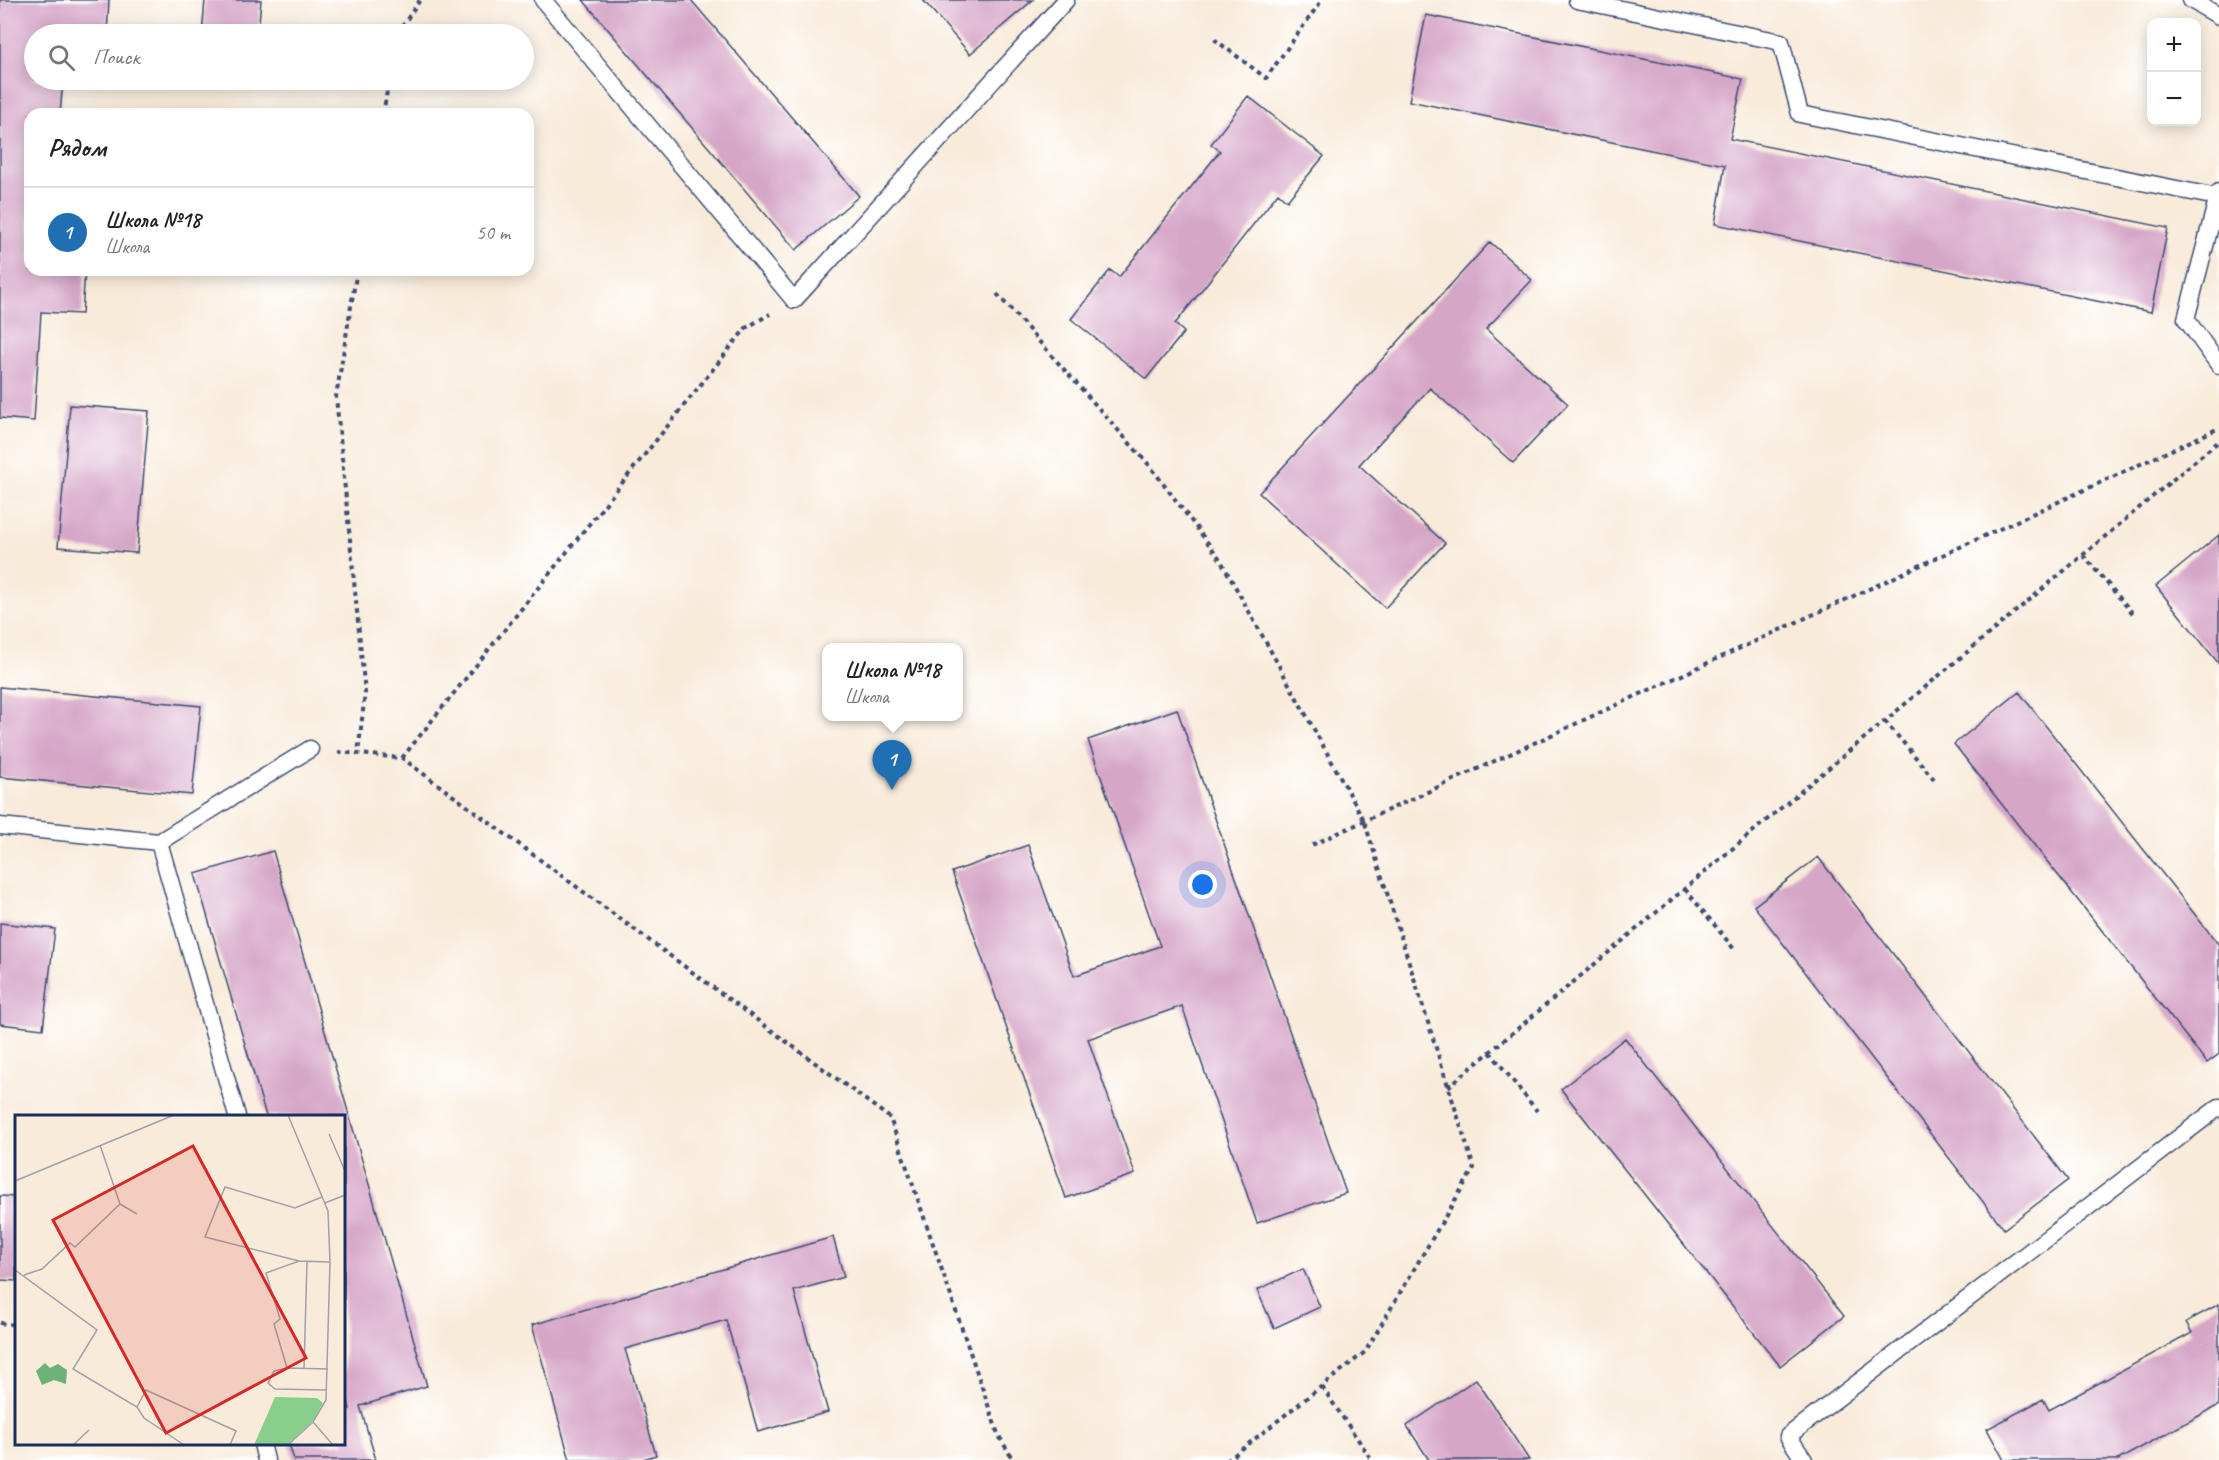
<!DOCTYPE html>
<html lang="ru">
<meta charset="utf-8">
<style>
body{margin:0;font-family:Caveat,sans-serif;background:#f6f6f6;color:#222}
.controls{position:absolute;right:18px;top:18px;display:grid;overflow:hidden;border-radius:12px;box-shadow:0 3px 15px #0003}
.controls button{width:54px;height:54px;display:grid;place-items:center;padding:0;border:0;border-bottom:2px solid #e0e0e0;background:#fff;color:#222;font:30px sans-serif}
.you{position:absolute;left:1203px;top:885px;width:21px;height:21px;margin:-15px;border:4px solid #fff;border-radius:50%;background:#1a73e8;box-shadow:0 0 0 9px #1a73e833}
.badge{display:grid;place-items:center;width:39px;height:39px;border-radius:50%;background:#1f6fb2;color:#fff;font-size:20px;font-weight:700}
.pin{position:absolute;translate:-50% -50px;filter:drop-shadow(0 2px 3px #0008)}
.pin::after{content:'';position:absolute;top:32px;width:21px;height:18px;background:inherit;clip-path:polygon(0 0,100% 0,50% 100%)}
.popup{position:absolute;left:822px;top:643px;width:141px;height:78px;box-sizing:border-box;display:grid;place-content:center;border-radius:12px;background:#fff;filter:drop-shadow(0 2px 4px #0005);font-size:20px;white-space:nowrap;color:#767676}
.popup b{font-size:22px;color:#222}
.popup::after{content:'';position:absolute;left:50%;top:100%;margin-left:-12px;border:12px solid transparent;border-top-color:#fff}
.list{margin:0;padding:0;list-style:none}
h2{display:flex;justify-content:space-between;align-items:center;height:78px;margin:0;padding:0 24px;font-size:26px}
h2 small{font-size:20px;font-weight:400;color:#767676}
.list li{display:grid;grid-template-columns:39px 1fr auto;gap:18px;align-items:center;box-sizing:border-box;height:90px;padding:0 24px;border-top:2px solid #e0e0e0}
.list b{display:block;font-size:22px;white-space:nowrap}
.list p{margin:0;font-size:20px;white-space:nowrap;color:#767676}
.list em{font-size:20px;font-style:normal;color:#767676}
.icon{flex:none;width:33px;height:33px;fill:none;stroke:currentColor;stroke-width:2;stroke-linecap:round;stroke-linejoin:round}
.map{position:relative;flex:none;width:2219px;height:1460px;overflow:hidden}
.search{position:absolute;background:#fff;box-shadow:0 3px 15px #0003;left:24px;top:24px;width:510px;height:66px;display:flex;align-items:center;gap:15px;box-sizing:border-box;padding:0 21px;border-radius:33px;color:#767676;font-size:22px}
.panel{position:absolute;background:#fff;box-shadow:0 3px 15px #0003;left:24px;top:108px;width:510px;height:168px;border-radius:18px}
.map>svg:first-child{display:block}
</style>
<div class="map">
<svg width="2219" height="1460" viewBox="0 0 2219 1460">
<rect width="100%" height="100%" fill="#fff"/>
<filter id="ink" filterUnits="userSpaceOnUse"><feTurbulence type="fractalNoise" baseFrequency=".0167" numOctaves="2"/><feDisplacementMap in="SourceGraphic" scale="12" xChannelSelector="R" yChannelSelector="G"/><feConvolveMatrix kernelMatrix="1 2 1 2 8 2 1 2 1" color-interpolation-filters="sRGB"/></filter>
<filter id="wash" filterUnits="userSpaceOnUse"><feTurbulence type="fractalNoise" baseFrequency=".008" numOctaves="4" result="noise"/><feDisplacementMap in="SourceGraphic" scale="24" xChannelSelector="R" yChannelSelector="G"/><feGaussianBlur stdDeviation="1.35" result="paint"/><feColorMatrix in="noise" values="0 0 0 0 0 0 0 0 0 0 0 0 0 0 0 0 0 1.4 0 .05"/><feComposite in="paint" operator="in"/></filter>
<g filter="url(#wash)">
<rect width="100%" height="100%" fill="#f8ebda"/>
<g id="blocks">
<path fill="#d6a6c7" d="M0 0H109L107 34H34V80H63L60 114H30V270H85L82 314 41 312 34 421 0 418Z
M205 0H261L258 34H202Z
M583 0H691L859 196 796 250Z
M923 0H1033L970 54Z
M1426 15 1743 79 1730 139 2168 228 2151 312 1715 224 1725 165 1409 101Z
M1248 96 1324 156 1287 201 1278 193 1175 324 1184 332 1146 379 1071 319 1110 270 1119 277 1220 151 1211 144Z
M1490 242 1532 280 1486 329 1568 404 1513 463 1430 388 1359 465 1445 543 1385 608 1259 493Z
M70 405 149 411 137 553 58 547Z
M2219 535V664L2156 586Z
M0 687 201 706 192 795 0 777Z
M2019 692 2219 945V1054L2207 1063 1954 744Z
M1177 709 1346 1193 1257 1223 1182 1006 1088 1039 1135 1174 1066 1198 952 872 1028 845 1074 976 1160 946 1088 740Z
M273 851 427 1386 360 1406 376 1460H294L289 1444H344V1411L350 1409 344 1385V1116H266L195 874Z
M1818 857 2068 1180 2004 1229 1754 906Z
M0 923 55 929 43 1029 0 1024Z
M1625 1038 1844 1316 1780 1366 1561 1089Z
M0 1196 16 1197V1281L0 1280Z
M833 1237 844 1277 794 1291 828 1412 758 1432 726 1320 625 1349 656 1455 640 1460H570L532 1325Z
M1303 1269 1320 1307 1274 1328 1257 1290Z
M2219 1304V1405L2118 1460H2004L1987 1429 2043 1399 2049 1410 2192 1333 2186 1322Z
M1476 1379 1529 1460H1429L1407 1426Z"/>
</g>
</g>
<g filter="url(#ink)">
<use href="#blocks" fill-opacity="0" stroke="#3c4b71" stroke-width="1.5"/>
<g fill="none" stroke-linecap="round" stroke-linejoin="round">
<defs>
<path id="lane" d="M543 0 794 300 1066 0
M1577 0 1781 42 1800 114 2217 197
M2191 0 2219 16
M2219 192 2186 319 2219 365
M0 826 159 842 237 1116
M159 842 310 749
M262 1444 266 1460
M1804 1460 1788 1436 2219 1107"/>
</defs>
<use href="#lane" stroke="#3c4b71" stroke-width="19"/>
<path stroke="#3c4b71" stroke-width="4" stroke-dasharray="4.5 4.5" stroke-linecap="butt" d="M397 34 420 0
M1214 39 1266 78 1322 0
M383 114 389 80
M357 270 336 397 365 693 358 754
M997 294 1150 466 1220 559 1364 820 1474 1168 1365 1352 1228 1460
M2083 555 2135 616
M1885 721 1934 779
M338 752 402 758 890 1118 998 1434 1013 1460
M402 758 746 328 770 314
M1312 845 2219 428
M1685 889 1734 949
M1490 1052 1537 1111
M1448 1087 2219 441
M0 1323 16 1325
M1322 1387 1372 1460"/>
<use href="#lane" stroke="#fff" stroke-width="16"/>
</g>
</g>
<g transform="translate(15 1115)">
<rect width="330" height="330" fill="#f8ebda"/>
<path d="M260 282 302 283 308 288 298 306 272 330H239Z" fill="#87cf8b"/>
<path d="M30 248 35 253 43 249 52 255 51 269 39 265 27 270 21 256Z" fill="#6db277"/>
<path fill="none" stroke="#a0a0a8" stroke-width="1.5" d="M273 0 313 96 315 147 311 285 298 307 273 330M314 19 330 56M0 66 159 0M310 88 330 80M105 89 122 99M284 146 190 122 210 72 280 93 307 82M0 155 82 215 58 254 122 292 129 303 169 330M9 160 27 154 55 128 60 132 105 89 85 30M272 253 259 209 265 204 251 158 284 146 315 147M289 254 292 147M312 275 260 274 253 268 259 256 272 253 313 254M122 292 131 275 221 316 215 330M298 307 318 330M58 330 74 315"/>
<path fill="#d62828" fill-opacity="0.15" stroke="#d62828" stroke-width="3" d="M178 31 291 243 151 318 38 105Z"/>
<rect width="330" height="330" fill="none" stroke="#1b2f5e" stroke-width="3"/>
</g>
</svg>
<div class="controls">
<button>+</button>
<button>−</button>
</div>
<div class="you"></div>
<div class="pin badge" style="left:892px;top:790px">1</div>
<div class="popup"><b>Школа №18</b>Школа</div>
<div class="search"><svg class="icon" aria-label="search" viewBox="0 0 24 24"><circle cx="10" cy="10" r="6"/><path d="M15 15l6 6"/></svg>Поиск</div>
<section class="panel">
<h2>Рядом<small></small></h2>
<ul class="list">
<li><span class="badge">1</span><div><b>Школа №18</b><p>Школа</p></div><em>50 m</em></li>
</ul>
</section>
</div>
